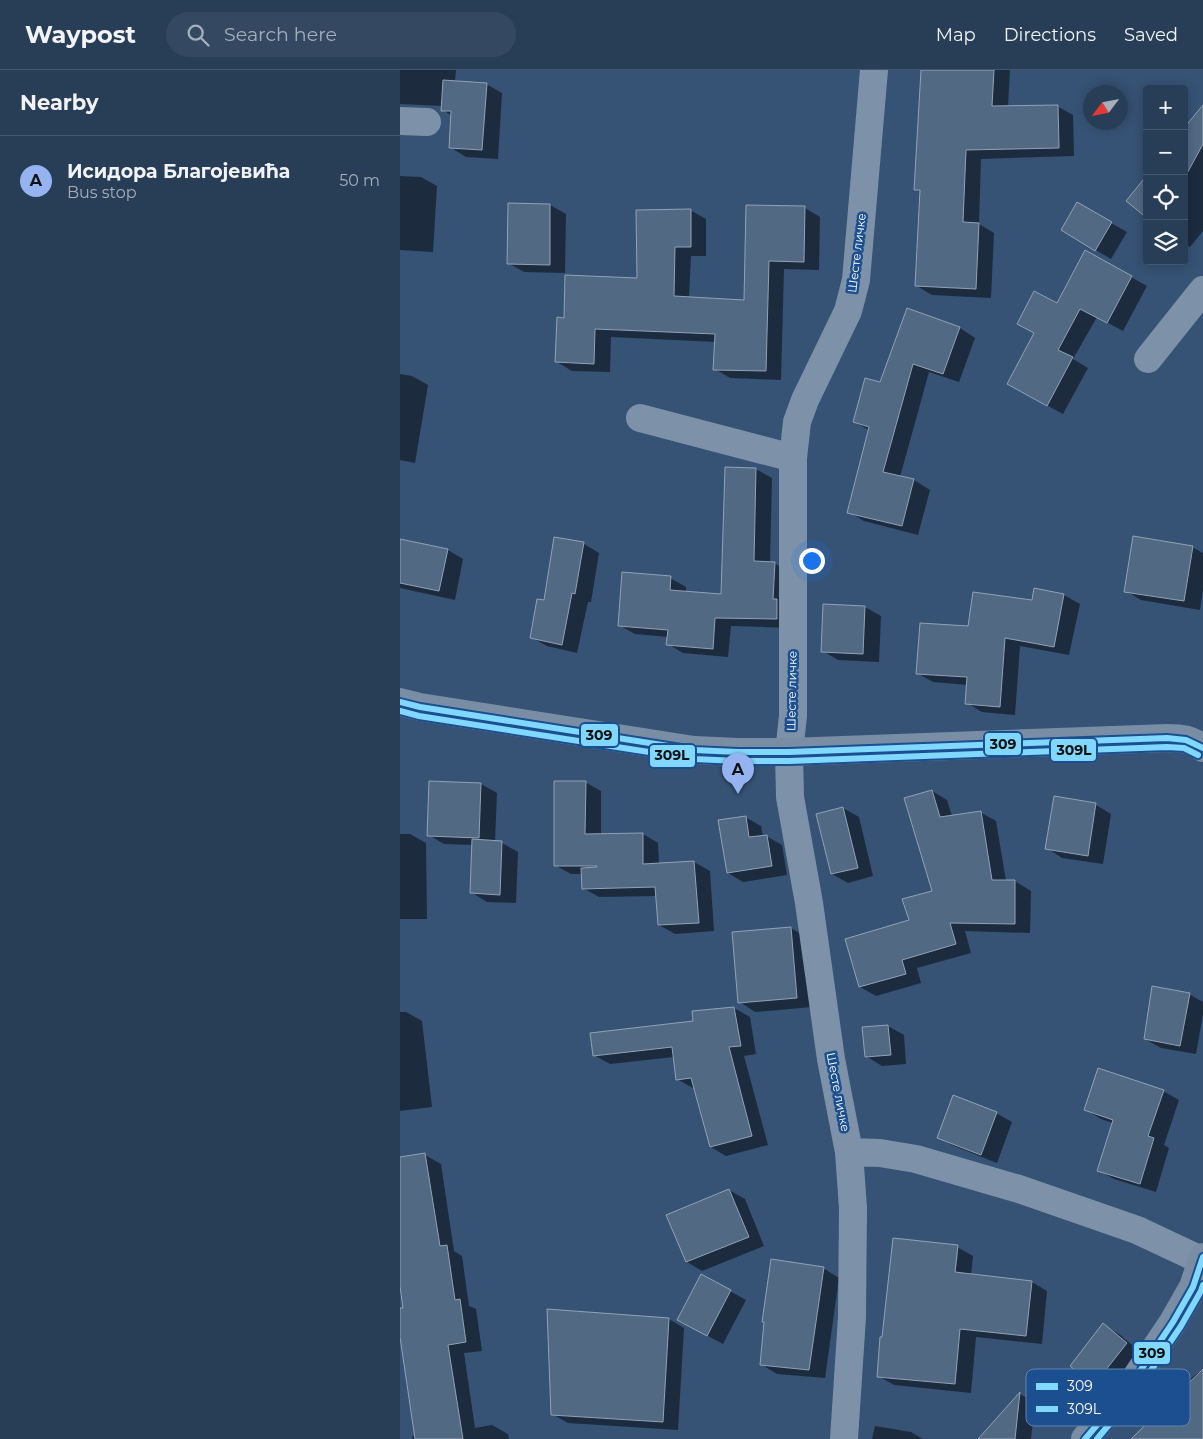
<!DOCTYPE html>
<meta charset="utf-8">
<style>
body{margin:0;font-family:Montserrat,sans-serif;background:#344961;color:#f1f3f6}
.controls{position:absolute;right:15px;top:15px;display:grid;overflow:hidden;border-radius:5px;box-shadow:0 2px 12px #0003}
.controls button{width:45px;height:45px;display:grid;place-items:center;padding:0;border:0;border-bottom:1px solid #44576d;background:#283e57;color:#f1f3f6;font:25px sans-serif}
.compass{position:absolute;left:683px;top:15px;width:45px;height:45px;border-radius:50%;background:#283e57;box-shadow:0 2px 12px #0003;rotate:238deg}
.you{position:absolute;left:411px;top:490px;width:18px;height:18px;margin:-12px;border:4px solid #fff;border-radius:50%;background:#1a73e8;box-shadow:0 0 0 8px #1a73e833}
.badge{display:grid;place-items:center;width:32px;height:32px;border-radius:50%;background:#95b2f1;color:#111;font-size:16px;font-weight:700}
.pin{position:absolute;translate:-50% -41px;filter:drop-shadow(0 1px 2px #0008)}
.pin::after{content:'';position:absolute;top:26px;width:18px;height:15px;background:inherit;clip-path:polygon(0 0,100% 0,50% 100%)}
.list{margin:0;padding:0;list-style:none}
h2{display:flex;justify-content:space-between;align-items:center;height:65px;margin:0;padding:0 20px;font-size:21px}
h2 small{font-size:16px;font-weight:400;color:#a5aeba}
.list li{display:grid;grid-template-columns:32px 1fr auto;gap:15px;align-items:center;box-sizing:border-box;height:90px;padding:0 20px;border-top:1px solid #44576d}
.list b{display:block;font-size:19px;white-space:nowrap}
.list p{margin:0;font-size:16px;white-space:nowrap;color:#a5aeba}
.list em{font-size:16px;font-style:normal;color:#a5aeba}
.icon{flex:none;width:28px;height:28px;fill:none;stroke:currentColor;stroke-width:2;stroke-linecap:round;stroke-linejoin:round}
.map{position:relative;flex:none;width:803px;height:1369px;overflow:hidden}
header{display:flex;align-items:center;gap:30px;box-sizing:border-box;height:70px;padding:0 25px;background:#283e57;border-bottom:1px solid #44576d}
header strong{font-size:24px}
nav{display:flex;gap:28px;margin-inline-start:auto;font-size:18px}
.search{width:350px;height:45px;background:#344961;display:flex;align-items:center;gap:12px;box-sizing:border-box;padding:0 18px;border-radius:28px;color:#a5aeba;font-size:19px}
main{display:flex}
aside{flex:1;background:#283e57}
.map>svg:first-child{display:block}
</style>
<header>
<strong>Waypost</strong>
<div class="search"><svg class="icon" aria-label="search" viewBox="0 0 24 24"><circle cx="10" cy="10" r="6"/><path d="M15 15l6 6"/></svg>Search here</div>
<nav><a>Map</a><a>Directions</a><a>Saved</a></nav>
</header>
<main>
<aside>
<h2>Nearby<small></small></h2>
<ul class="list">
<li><span class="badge">A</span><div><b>Исидора Благојевића</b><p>Bus stop</p></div><em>50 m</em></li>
</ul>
</aside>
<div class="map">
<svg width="803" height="1369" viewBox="0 0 803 1369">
<rect width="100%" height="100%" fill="#365274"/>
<path fill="#0007" fill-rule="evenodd" d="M0 0H56L55 12 86 14 102 23 98 89 66 87 50 77 52 46 43 40V36L0 34Z
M522 0H610L608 37 657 36 673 45 674 86 581 89 579 154 594 163 591 228 532 225 517 216 521 122 516 119Z
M803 37V161L790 177 784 174V60Z
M0 106 21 107 37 116 33 182 0 180Z
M677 134 727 162 711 189 662 160Z
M109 135H150L166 144 165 203 124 202 108 193Z
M347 136 405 138 420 147 419 200 384 199 381 310 330 308 315 299 316 272 211 267 210 302 172 301 157 292 165 249 238 209 290 140 306 149V186H291L289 228 345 231Z
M686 182 747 216 723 261 697 247 673 289 688 298 663 344 624 323 657 235Z
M508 240 560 258 575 268 559 312 529 302 500 407 514 410 530 420 518 465 464 451 449 442 469 360 454 352 481 313Z
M0 304 12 306 28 315 15 393 0 390Z
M326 398 356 399 372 408 370 493H374L390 502 393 558 331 556 328 587 283 583 268 574V567L235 564 219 555 270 508 286 517V522L322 526Z
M0 470 48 480 63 489 55 530 0 518Z
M184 474 199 483 191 532H188L177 583 147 576 131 567 145 532Z
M792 477 803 483V519L800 540 741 530 726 521Z
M635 519 664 525 680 534 669 585 620 576 615 645 582 642 567 633 568 615 533 612 517 603 569 557 633 531Z
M424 536 465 537 481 546 479 592 438 590 423 581Z
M185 712 201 721V765L243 764 258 773 259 794 294 792 310 801 314 861 275 864 259 855 257 826 199 827 183 818 182 804H171L155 795Z
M81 714 97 723 95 772 102 773 118 782 116 833 87 832 71 822 73 775 44 774 29 765Z
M532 721 547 730 552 746 580 742 596 751 606 811H615L631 821 630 863 565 861 571 883 517 898 521 913 476 926 460 917 534 822Z
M655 728 696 735 711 744 703 794 662 788 647 778Z
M443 738 459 747 473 806 448 813 432 804Z
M345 747 361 756 363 766H366L382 775 387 805 343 812 328 803Z
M0 764H10L26 773 27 849H0Z
M391 858 406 867 412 937 355 942 340 932Z
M789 924 803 932V944L796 984 761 978 745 969Z
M334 938 350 947 356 984 344 986 368 1075 326 1086 311 1077 295 1018H293L277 1009 274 987 210 994 194 985Z
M0 942H6L22 951 32 1037 0 1041Z
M488 956 504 965 506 994 482 996 466 986Z
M763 1021 779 1030 764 1075 769 1078 756 1122 714 1109 698 1100 713 1053 701 1049 686 1040Z
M596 1043 612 1052 597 1093 554 1076 538 1067Z
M25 1085 41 1094 54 1181 62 1186 69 1236 76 1239 82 1281 64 1283 75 1358 92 1355 108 1364 109 1369H13L12 1366H15L0 1260V1239H4L0 1207V1088Z
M329 1120 345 1129 364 1176 302 1201 287 1192Z
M557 1177 573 1186 571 1205 632 1212 647 1221 642 1274 576 1267 571 1323 494 1315 478 1306ZM556 1182H558L555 1208H553Z
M423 1198 439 1208 425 1308 377 1304 361 1294 365 1253 363 1251Z
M330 1221 346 1230 323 1274 295 1259Z
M269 1249 284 1258 278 1360 168 1353 152 1344Z
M703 1255 719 1264 742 1283 710 1323 695 1314 671 1296Z
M803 1299V1369H733L788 1315 786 1312Z
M620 1324 635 1333 631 1369H580Z
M475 1356 511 1362 523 1369H472Z"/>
<path fill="#526984" stroke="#92a2b6" d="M521 0H594L592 36 658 35 659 78 566 80 563 152 579 153 576 219 515 216 520 120H514Z
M43 10 87 13 82 80 49 78 51 41H41Z
M803 35V74L784 109V58Z
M747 105V148L726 131Z
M677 132 712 152 695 181 661 160Z
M108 133 150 134V195L107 194Z
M346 135 405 136 404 192 369 191 366 301 313 300 315 264 195 259 194 294 155 292 157 247 164 248 165 205 237 208 236 140 291 139V177H275L274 226 344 230Z
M685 180 732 206 707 253 680 239 658 280 673 287 647 336 607 314 634 263 617 254 634 221 657 233Z
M507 238 560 257 543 304 513 294 483 402 514 409 502 456 447 443 469 357 453 352 465 308 480 312Z
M325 397 356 398 354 491 375 492 373 529H377V549L315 548 313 579 266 575 268 560 218 556 222 502 271 506 270 520 321 524Z
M733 466 793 476 784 531 724 522Z
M154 467 184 472 175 524 172 523 162 575 130 568 137 529 144 530Z
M0 469 48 479 39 521 0 513Z
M634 518 664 524 654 577 605 568 600 637 565 634 567 607 516 604 520 553 568 556 573 522 632 530Z
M423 534 465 536 463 584 421 582Z
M29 711 81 713 79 768 27 766Z
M154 711H186L185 764 243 763V794L294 791 299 853 258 855 255 817 182 819 181 798 197 797V796H154Z
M532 720 540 747 581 741 592 810H615V854L550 853 556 874 502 890 506 904 459 917 445 869 509 850 502 829 532 821 504 728Z
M654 726 696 733 688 786 645 779Z
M443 737 458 798 431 804 416 744Z
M346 746 349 767 367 765 372 796 327 803 318 750Z
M72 769 102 771 100 825 70 823Z
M391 857 397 928 338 933 332 862Z
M752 916 790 923 780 976 744 969Z
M334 937 341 976 329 977 352 1066 310 1077 291 1008 276 1010 272 977 193 986 190 963 293 951 292 941Z
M488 955 491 985 465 987 462 957Z
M698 998 764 1020 748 1066 754 1068 740 1114 697 1101 713 1050 684 1040Z
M553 1025 597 1042 581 1085 537 1068Z
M25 1083 40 1176 47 1175 55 1230 60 1229 66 1272 48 1275 63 1369H15L0 1267V1238H3L0 1216V1087Z
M329 1119 349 1167 286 1192 266 1145Z
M493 1168 558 1175 555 1202 632 1211 626 1266 560 1259 555 1314 477 1307 480 1267H482Z
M371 1189 424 1197 409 1300 360 1295 364 1252H362Z
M301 1204 331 1220 307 1266 277 1250Z
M147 1239 269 1248 263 1352 151 1345Z
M703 1253 727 1273 694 1315 670 1296Z
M803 1299V1369H731Z
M620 1322 615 1369H578Z"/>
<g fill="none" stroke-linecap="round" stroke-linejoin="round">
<path stroke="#7d92a8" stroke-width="28" d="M0 51 27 52
M748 289 803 220
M240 348 393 388
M449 1082 480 1083 516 1089 619 1119 737 1160 803 1191
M444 1369 452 1247 453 1138 449 1082 431 989 409 833 390 727 389 682 393 646V388L397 352 405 330 448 241 456 210 474 0"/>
<path stroke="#798da4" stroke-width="28" d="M0 632 20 637 294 680 338 682H389L767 668C783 668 790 669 803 678
M685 1369 728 1319 773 1252 793 1217 803 1187"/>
<defs>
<path id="bus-1" d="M0 632 20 637 294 680 338 682H389L767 668 786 670 803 678
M685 1369 728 1319 773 1252 793 1217 803 1187"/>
<path id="bus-2" d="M0 641 19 646 294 689 338 691H389L767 677 784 678 798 685
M697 1369 735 1324 781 1256 801 1221 803 1215"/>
</defs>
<use href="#bus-1" stroke="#1b4f8f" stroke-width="10"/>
<use href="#bus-2" stroke="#1b4f8f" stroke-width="10"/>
<use href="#bus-1" stroke="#80d8ff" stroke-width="6"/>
<use href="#bus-2" stroke="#80d8ff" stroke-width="6"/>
</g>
<g text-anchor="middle" stroke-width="5" stroke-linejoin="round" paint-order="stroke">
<g font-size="12" fill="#fff" stroke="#1b4f8f">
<text transform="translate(457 183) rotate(-83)" y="4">Шесте личке</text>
<text transform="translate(392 621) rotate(-89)" y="4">Шесте личке</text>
<text transform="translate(438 1022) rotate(79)" y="4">Шесте личке</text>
</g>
</g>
<rect x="626" y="1299" width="164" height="57" rx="8" fill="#1b4f8f" stroke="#5f84b1" stroke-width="1"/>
<rect x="636" y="1313" width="22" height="7" fill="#80d8ff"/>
<rect x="636" y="1336" width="22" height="6" fill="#80d8ff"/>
<g font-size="14" fill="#fff">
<text x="667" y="1321">309</text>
<text x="667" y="1344">309L</text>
</g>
<g stroke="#1b4f8f" stroke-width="2">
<rect x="180" y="653" width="39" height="24" rx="5" fill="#80d8ff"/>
<rect x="584" y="662" width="38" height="24" rx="5" fill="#80d8ff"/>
<rect x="650" y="668" width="47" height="24" rx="5" fill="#80d8ff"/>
<rect x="249" y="674" width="47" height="24" rx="5" fill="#80d8ff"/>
<rect x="733" y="1271" width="38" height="24" rx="5" fill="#80d8ff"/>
</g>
<g font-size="14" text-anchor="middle" font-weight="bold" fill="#111">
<text x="199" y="670">309</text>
<text x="603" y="679">309</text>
<text x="674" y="685">309L</text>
<text x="272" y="690">309L</text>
<text x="752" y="1288">309</text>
</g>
</svg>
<div class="controls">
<button>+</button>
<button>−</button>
<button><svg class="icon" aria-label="locate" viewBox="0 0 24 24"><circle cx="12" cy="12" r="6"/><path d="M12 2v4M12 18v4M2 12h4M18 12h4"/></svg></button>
<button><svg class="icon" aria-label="layers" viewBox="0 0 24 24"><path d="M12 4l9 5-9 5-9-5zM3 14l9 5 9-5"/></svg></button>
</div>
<svg class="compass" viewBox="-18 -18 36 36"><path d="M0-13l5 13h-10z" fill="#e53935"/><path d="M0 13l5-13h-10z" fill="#a5aeba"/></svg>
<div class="you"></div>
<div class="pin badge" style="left:338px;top:724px">A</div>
</div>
</main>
